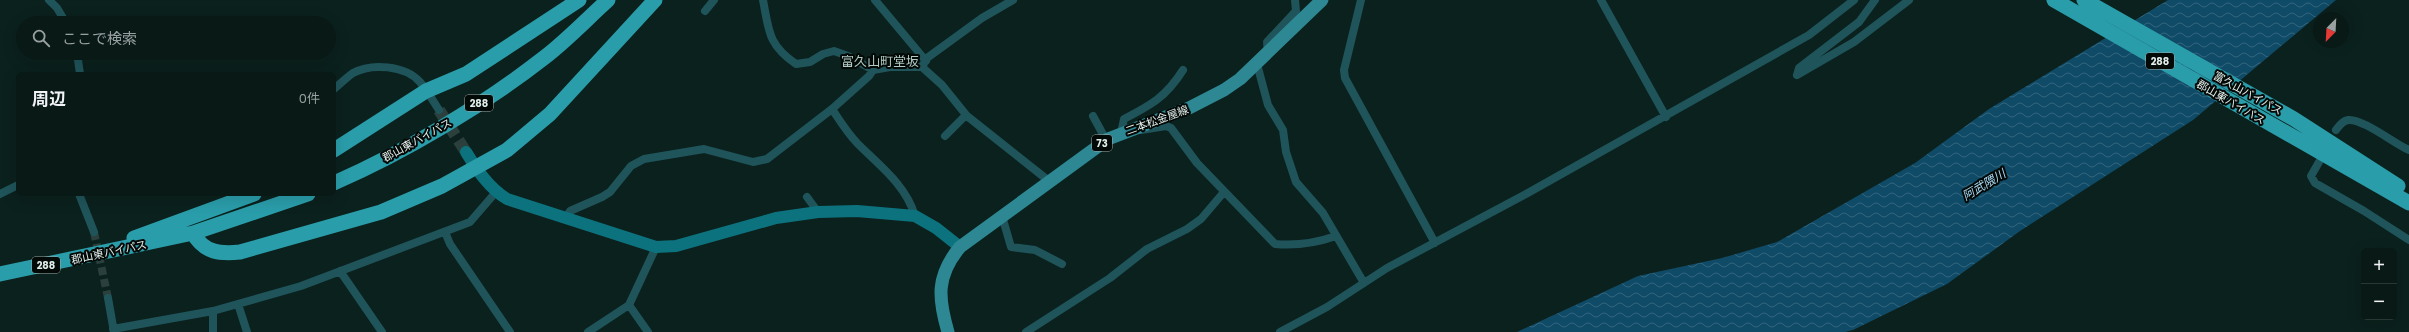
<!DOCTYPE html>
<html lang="ja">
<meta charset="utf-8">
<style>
body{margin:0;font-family:Poppins,"Noto Sans JP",sans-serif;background:#162623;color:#f1f3f6}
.controls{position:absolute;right:12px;bottom:12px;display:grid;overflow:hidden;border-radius:6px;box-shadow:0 4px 16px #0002}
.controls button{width:36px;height:36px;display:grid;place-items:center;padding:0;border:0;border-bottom:1px solid #293835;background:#081916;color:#f1f3f6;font:20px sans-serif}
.compass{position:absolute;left:2313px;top:12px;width:36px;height:36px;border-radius:50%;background:#081916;box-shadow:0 4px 16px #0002;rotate:204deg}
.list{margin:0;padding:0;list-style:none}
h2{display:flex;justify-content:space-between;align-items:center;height:52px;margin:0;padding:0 16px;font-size:17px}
h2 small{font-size:13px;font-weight:400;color:#98a0a1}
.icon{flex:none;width:22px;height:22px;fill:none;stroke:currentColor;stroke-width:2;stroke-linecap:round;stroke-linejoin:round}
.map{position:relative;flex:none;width:2409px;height:332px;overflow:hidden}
.search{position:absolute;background:#081916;box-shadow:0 4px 16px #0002;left:16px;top:16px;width:320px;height:44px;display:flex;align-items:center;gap:10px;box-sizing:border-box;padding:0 14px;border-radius:22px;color:#98a0a1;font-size:15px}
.panel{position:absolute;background:#081916;box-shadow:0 4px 16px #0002;left:16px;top:72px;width:320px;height:124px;border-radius:6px}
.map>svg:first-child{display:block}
</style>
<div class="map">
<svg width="2409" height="332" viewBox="0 0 2409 332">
<defs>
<pattern id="water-waves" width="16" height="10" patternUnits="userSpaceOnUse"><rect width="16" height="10" fill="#0f4b67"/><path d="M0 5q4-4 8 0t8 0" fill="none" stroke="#32657d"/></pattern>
</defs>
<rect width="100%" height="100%" fill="#0b211d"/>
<path fill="url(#water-waves)" d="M2168 0H2336L2193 120 2020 231 1947 284 1853 330 1845 332H1517L1638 276 1722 258 1777 242 1915 163 1989 109Z"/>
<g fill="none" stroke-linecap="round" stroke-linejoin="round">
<path stroke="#2b403c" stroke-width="8" stroke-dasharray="8 4" stroke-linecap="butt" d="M94 232 108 298"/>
<path stroke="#2b403c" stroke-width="12" stroke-dasharray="12 6" stroke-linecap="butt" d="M439 110 466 152"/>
<path stroke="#1f545a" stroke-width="8" d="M49 0 57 8 66 23
M763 0C769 31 768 45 796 64L810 62 823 54 834 51 848 56 873 70 890 67H922
M875 0 926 61
M1013 0 982 18 927 58 922 67 942 85 967 116 1049 181
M1361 0 1344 70 1345 78 1435 243
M1601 0 1666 117
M705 11 714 0
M77 53 80 74
M1268 54 1267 42 1296 11 1295 0
M1257 64 1268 105 1283 130 1286 152 1296 182 1323 213 1364 283
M1797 75 1854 42 1909 0
M1797 75 1799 68 1859 22 1875 0
M334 89C340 84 346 78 353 73 371 63 405 65 420 82 427 90 433 101 439 110
M832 109C840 121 848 134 858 144 880 166 906 185 915 216
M1093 116 1106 140
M1141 130 1166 126 1171 128 1197 163 1275 244C1297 246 1316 243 1336 236
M2336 130C2339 126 2342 121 2348 120 2362 118 2395 144 2409 150
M1121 133 1124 119C1151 105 1166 97 1183 70
M945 136 966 115
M2319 162 2311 176 2315 183 2364 211 2409 240
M0 194 18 185
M79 194 94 232
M807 197 818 212
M1002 216 1011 247 1035 250 1062 264
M565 219 570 211 602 197 610 192 631 166 644 159 704 149 753 162 767 159 832 109 869 76 873 70
M445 232 450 244 510 332
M340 271 382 332
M108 298 114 332
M238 304 247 332
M629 305 648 332
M113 329 213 311 301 286 470 222 496 192
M213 332V311
M588 332 629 305 656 247
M1026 332 1110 278 1147 249 1187 229 1201 219 1224 192
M1280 332 1327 307 1387 268 1526 194 1809 35 1854 0"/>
<path stroke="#0c737e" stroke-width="12" d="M466 152C477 170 489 188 507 199L656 247 676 246 776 218 818 212 857 211 915 216 936 228 960 247"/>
<path stroke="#2d8893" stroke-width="13" d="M948 332C938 298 936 276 960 247L1108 139 1189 108 1224 90 1240 79 1322 0"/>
<path stroke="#2a9daa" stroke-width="15" d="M2054 0 2409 203
M2084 0 2294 119 2398 186
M334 150 426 91 466 74 579 0
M334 183C407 151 482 106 545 57 567 40 587 19 608 0
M193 233C204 253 220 254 240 252L381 212 442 186 507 150 550 114 655 0
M134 238 254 194
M0 274 193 233 308 194"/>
</g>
<g text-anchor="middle" stroke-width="4" stroke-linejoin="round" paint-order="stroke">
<g fill="#030907" stroke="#9fa9a7" stroke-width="1">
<rect x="2146" y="53" width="28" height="16" rx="3"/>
<rect x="465" y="95" width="28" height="16" rx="3"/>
<rect x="1092" y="135" width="20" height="16" rx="3"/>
<rect x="32" y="257" width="28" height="16" rx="3"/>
</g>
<g font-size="10" font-weight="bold" fill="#e2eeeb">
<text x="2160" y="65">288</text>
<text x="479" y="107">288</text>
<text x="1102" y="147">73</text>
<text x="46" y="269">288</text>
</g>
<g font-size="11" fill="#e2eeeb" stroke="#030907">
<text transform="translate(2248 93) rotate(29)" y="4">富久山バイパス</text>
<text transform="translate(2231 102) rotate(30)" y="4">郡山東バイパス</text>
<text transform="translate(1157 120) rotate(-20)" y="4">二本松金屋線</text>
<text transform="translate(417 140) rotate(-29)" y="4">郡山東バイパス</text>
<text transform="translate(109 252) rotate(-12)" y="4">郡山東バイパス</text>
</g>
<g font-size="12" font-style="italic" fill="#abdaf5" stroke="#030907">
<text transform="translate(1984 185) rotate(-31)" y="4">阿武隈川</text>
</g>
<g font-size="13" fill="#b1cac4" stroke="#030907">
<text x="880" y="66">富久山町堂坂</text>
</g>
</g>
</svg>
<div class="controls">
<button>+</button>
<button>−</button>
</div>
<svg class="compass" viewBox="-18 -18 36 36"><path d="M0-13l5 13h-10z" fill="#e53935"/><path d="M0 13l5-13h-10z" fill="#98a0a1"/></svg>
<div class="search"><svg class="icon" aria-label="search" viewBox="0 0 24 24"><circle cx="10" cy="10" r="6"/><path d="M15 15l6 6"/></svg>ここで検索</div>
<section class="panel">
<h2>周辺<small>0件</small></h2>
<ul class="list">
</ul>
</section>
</div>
